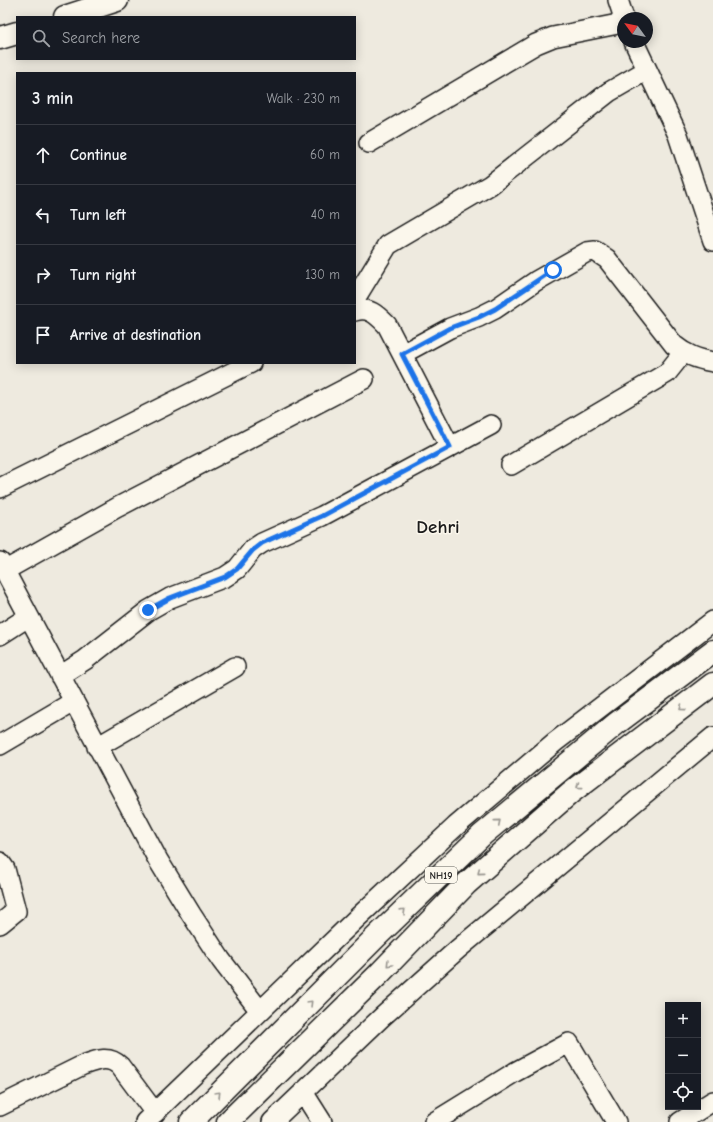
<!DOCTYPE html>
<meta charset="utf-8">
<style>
body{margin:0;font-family:"Comic Neue",sans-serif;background:#242831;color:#f1f3f6}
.controls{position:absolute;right:12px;bottom:12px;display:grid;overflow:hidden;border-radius:0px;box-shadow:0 2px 10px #0003}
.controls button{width:36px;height:36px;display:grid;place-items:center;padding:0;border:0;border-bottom:1px solid #363941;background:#171b24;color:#f1f3f6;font:20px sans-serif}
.compass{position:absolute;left:617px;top:12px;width:36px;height:36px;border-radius:50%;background:#171b24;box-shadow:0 2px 10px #0003;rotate:303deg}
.stop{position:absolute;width:12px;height:12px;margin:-9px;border:3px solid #1a73e8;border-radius:50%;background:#fff}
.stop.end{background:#1a73e8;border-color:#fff;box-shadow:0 1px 4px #0008}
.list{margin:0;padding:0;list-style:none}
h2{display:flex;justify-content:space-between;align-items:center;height:52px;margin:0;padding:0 16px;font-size:17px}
h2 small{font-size:13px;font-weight:400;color:#9ea1a6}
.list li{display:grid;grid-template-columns:26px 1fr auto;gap:12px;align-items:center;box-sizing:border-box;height:60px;padding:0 16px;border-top:1px solid #363941}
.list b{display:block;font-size:15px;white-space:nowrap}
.list em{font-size:13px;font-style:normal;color:#9ea1a6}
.icon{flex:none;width:22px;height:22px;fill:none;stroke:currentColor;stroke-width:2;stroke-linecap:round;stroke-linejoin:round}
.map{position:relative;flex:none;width:713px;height:1122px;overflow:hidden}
.search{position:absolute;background:#171b24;box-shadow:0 2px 10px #0003;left:16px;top:16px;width:340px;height:44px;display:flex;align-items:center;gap:10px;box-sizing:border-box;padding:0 14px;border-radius:0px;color:#9ea1a6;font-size:15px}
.panel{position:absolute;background:#171b24;box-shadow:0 2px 10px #0003;left:16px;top:72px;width:340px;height:292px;border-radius:0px}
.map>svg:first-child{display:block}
</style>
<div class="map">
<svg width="713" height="1122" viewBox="0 0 713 1122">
<rect width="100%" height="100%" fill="#eeeadf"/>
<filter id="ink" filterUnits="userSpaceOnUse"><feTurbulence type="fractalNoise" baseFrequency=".025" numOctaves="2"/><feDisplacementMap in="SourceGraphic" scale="8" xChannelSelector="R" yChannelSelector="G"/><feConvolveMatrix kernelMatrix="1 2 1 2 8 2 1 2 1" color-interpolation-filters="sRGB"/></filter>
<g filter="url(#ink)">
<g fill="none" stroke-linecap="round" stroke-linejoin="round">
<defs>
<path id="minor" d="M618 0 624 18
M634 42 678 135 713 241
M369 143 536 44 553 37 623 23
M355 299 388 245 490 185 609 92 647 70
M355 311C369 306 378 316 387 325L450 447
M402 354 450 328 479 317 495 309 536 281 587 252 595 251 607 259 674 345C686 355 697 359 713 362
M511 465 667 373 683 353
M0 488 251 363
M0 562 158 860 191 914 221 960 260 1011
M4 571 118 507 364 379
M0 635 28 617
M60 676 85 660 149 610 170 598 225 577 237 569 253 549 262 543 322 516 491 425
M0 745 73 702
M97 747 235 667
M0 862 5 869 16 911 0 924
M303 1092 322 1122
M0 1106 83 1065C97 1060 109 1055 120 1066L155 1113
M145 1122 356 919 456 826 555 742 713 621
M272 1122 382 1017 458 949 713 737
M434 1122 515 1072 569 1043 616 1122
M680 1122 713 1101"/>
<path id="secondary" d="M65 17 117 0
M0 38 17 33"/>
<path id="trunk" d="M191 1122 376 937 482 835 617 723 713 651
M228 1122 379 974 466 884 570 793 713 684"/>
</defs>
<use href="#minor" stroke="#1c1c1c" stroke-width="22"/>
<use href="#secondary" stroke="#1c1c1c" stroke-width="25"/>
<use href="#trunk" stroke="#1c1c1c" stroke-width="25"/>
<use href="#minor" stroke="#fbf7ec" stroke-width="19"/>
<use href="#secondary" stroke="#fbf7ec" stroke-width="22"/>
<use href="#trunk" stroke="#fbf7ec" stroke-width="22"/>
</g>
<defs><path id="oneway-chevron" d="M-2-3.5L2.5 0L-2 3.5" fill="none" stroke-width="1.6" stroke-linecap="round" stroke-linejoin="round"/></defs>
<g stroke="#97948e">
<use href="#oneway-chevron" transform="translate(682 708) rotate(143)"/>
<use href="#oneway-chevron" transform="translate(579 786) rotate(143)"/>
<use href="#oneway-chevron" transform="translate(498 822) rotate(-40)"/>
<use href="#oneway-chevron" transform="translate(480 872) rotate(139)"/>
<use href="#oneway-chevron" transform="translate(403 911) rotate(-44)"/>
<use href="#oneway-chevron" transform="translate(389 964) rotate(134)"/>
<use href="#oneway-chevron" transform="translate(310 1003) rotate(-45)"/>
<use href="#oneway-chevron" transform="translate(218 1094) rotate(-45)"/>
</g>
</g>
<g fill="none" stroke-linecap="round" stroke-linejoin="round" filter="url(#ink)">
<path stroke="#1a73e8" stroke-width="5" d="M148 610 170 598 225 577 237 569 253 550 262 543 322 516 450 447 402 354 450 328 479 317 495 309 553 270"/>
</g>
<g text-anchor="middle" stroke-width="3" stroke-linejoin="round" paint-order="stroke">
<rect fill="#fbf7ec" stroke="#5f5e5a" stroke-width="1" x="425" y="867" width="32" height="16" rx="3"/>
<g font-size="10" font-weight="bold" fill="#1c1c1c">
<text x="441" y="879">NH19</text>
</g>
<g font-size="19" font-weight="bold" fill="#1c1c1c" stroke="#fbf7ec">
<text x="438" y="533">Dehri</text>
</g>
</g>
</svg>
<div class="controls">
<button>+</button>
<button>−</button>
<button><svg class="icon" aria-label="locate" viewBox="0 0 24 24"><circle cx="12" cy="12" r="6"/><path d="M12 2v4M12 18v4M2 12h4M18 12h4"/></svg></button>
</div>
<svg class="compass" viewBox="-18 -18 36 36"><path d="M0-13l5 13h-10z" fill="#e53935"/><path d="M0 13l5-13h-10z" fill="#9ea1a6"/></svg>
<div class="stop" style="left:553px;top:270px"></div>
<div class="stop end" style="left:148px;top:610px"></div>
<div class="search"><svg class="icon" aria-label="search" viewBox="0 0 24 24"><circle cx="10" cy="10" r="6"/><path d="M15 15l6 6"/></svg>Search here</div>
<section class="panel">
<h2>3 min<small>Walk · 230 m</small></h2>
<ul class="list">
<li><svg class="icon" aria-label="ahead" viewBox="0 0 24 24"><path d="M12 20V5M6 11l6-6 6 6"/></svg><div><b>Continue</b></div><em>60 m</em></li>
<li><svg class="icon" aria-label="left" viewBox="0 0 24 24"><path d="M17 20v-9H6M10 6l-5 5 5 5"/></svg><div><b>Turn left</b></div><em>40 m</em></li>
<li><svg class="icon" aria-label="right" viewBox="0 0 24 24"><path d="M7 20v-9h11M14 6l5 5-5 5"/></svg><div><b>Turn right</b></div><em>130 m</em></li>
<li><svg class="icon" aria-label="arrive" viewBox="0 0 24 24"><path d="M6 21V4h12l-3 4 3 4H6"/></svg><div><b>Arrive at destination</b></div></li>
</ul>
</section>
</div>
